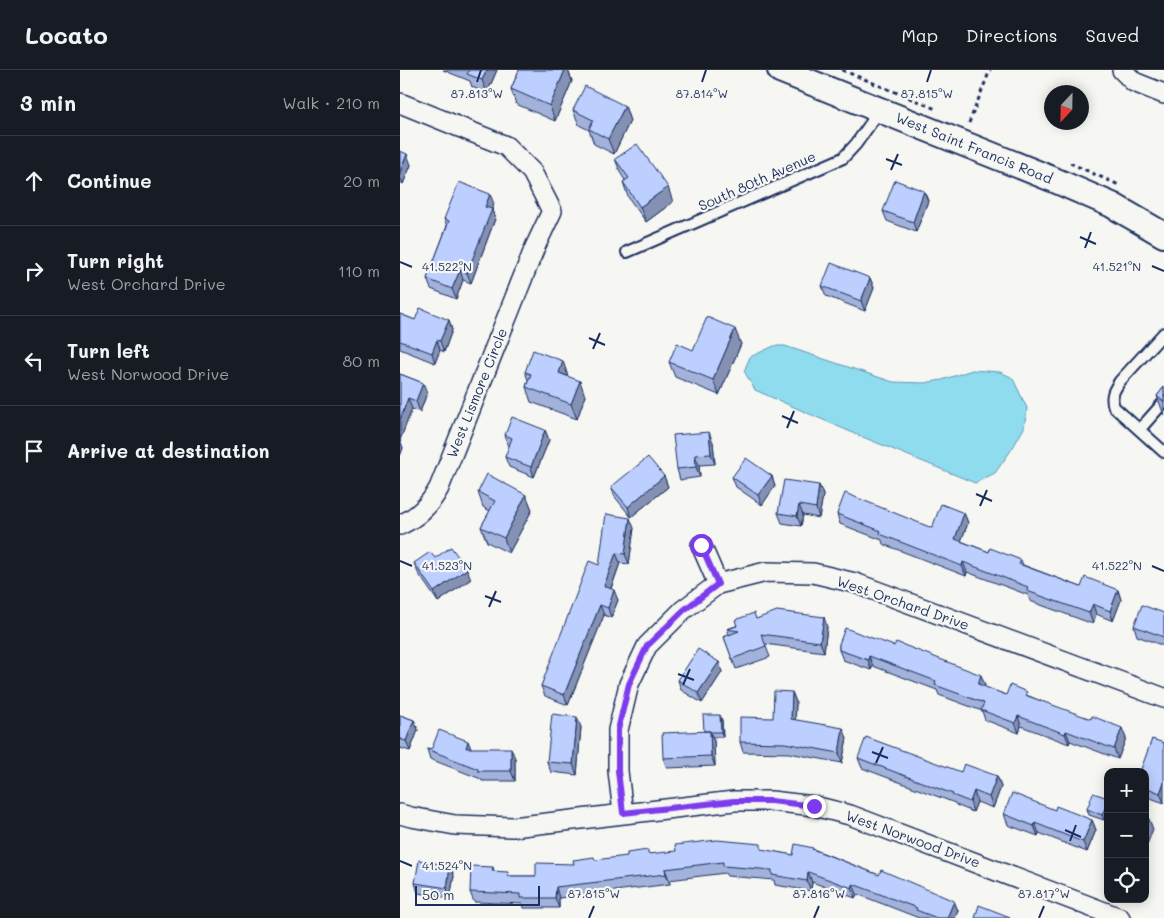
<!DOCTYPE html>
<meta charset="utf-8">
<style>
body{margin:0;font-family:Mali,sans-serif;background:#242831;color:#f1f3f6}
.controls{position:absolute;right:15px;bottom:15px;display:grid;overflow:hidden;border-radius:10px;box-shadow:0 2px 12px #0003}
.controls button{width:45px;height:45px;display:grid;place-items:center;padding:0;border:0;border-bottom:1px solid #363941;background:#171b24;color:#f1f3f6;font:25px sans-serif}
.compass{position:absolute;left:644px;top:15px;width:45px;height:45px;border-radius:50%;background:#171b24;box-shadow:0 2px 12px #0003;rotate:202deg}
.scale{position:absolute;left:15px;bottom:12px;width:125px;box-sizing:border-box;padding-left:5px;border:2px solid #1b2f5e;border-top:0;font-size:14px;line-height:18px;white-space:nowrap;color:#1b2f5e;-webkit-text-stroke:4px #f6f6f2;paint-order:stroke}
.stop{position:absolute;width:15px;height:15px;margin:-11px;border:4px solid #7c3aed;border-radius:50%;background:#fff}
.stop.end{background:#7c3aed;border-color:#fff;box-shadow:0 1px 5px #0008}
.list{margin:0;padding:0;list-style:none}
h2{display:flex;justify-content:space-between;align-items:center;height:65px;margin:0;padding:0 20px;font-size:21px}
h2 small{font-size:16px;font-weight:400;color:#9ea1a6}
.list li{display:grid;grid-template-columns:32px 1fr auto;gap:15px;align-items:center;box-sizing:border-box;height:90px;padding:0 20px;border-top:1px solid #363941}
.list b{display:block;font-size:19px;white-space:nowrap}
.list p{margin:0;font-size:16px;white-space:nowrap;color:#9ea1a6}
.list em{font-size:16px;font-style:normal;color:#9ea1a6}
.icon{flex:none;width:28px;height:28px;fill:none;stroke:currentColor;stroke-width:2;stroke-linecap:round;stroke-linejoin:round}
.map{position:relative;flex:none;width:764px;height:848px;overflow:hidden}
header{display:flex;align-items:center;gap:30px;box-sizing:border-box;height:70px;padding:0 25px;background:#171b24;border-bottom:1px solid #363941}
header strong{font-size:24px}
nav{display:flex;gap:28px;margin-inline-start:auto;font-size:18px}
main{display:flex}
aside{flex:1;background:#171b24}
.map>svg:first-child{display:block}
</style>
<header>
<strong>Locato</strong>
<nav><a>Map</a><a>Directions</a><a>Saved</a></nav>
</header>
<main>
<aside>
<h2>3 min<small>Walk · 210 m</small></h2>
<ul class="list">
<li><svg class="icon" aria-label="ahead" viewBox="0 0 24 24"><path d="M12 20V5M6 11l6-6 6 6"/></svg><div><b>Continue</b></div><em>20 m</em></li>
<li><svg class="icon" aria-label="right" viewBox="0 0 24 24"><path d="M7 20v-9h11M14 6l5 5-5 5"/></svg><div><b>Turn right</b><p>West Orchard Drive</p></div><em>110 m</em></li>
<li><svg class="icon" aria-label="left" viewBox="0 0 24 24"><path d="M17 20v-9H6M10 6l-5 5 5 5"/></svg><div><b>Turn left</b><p>West Norwood Drive</p></div><em>80 m</em></li>
<li><svg class="icon" aria-label="arrive" viewBox="0 0 24 24"><path d="M6 21V4h12l-3 4 3 4H6"/></svg><div><b>Arrive at destination</b></div></li>
</ul>
</aside>
<div class="map">
<svg width="764" height="848" viewBox="0 0 764 848">
<rect width="100%" height="100%" fill="#f6f6f2"/>
<filter id="ink" filterUnits="userSpaceOnUse"><feTurbulence type="fractalNoise" baseFrequency=".02" numOctaves="2"/><feDisplacementMap in="SourceGraphic" scale="10" xChannelSelector="R" yChannelSelector="G"/><feConvolveMatrix kernelMatrix="1 2 1 2 8 2 1 2 1" color-interpolation-filters="sRGB"/></filter>
<g filter="url(#ink)">
<path fill="#8fdcee" stroke="#6197b4" d="M374 276H385L493 312 524 313 542 310 572 300 600 302 611 307 613 309 627 338 624 358 612 379 595 403 575 413 453 363 355 320 344 301 350 287Z"/>
<g fill="none" stroke-linecap="round" stroke-linejoin="round">
<defs>
<path id="service" d="M227 182 443 88 456 74 480 40
M764 263 720 311C714 320 710 326 714 337L764 382
M740 359 764 332"/>
<path id="minor" d="M722 0 734 12 764 24
M0 33 106 76 132 102 152 141 135 177 39 418C30 435 18 447 0 455
M301 475 318 514
M223 743 218 701V660L229 614 247 576 283 540 318 514 366 502 413 503 455 513 764 628
M0 744 11 747 55 755 113 757 334 731H371L414 736 450 745 720 848"/>
<path id="tertiary" d="M380 0 652 109 712 135 764 165"/>
</defs>
<use href="#service" stroke="#1b2f5e" stroke-width="14"/>
<use href="#minor" stroke="#1b2f5e" stroke-width="22"/>
<use href="#tertiary" stroke="#1b2f5e" stroke-width="28"/>
<path stroke="#1b2f5e" stroke-width="3" stroke-dasharray="4 4" stroke-linecap="butt" d="M442 0 536 39
M569 53 590 0
M670 93 721 116"/>
<use href="#service" stroke="#f6f6f2" stroke-width="10"/>
<use href="#minor" stroke="#f6f6f2" stroke-width="19"/>
<use href="#tertiary" stroke="#f6f6f2" stroke-width="24"/>
</g>
<path fill="#a2b2db" stroke="#1b2f5e" d="M43 0H97L87 23 72 17 70 11Z
M119 0H168L172 11 155 51 116 34 111 19Z
M225 36 230 51 214 84 194 74 189 60 179 55 173 40Z
M0 81 11 95 3 114 0 112Z
M215 89 273 132 246 152 228 127 223 112 225 110 221 104Z
M524 121 528 131 516 162 487 151 483 141Z
M94 134 92 140 95 149 71 213 63 210 56 229 31 219 27 209 47 156 44 149Z
M470 208 474 218 465 241 426 226 422 216Z
M0 244 15 250H49L52 260 44 282 40 280 35 293 0 279Z
M341 274 319 325 275 307 269 292 293 280Z
M125 302 185 326 177 349 131 332 126 317 128 310Z
M0 304 23 313 27 323 20 342 12 339 0 370 3 378 0 386Z
M764 317V345L757 326Z
M145 360 149 370 134 407 109 397 105 387 110 376 108 375 105 365Z
M313 372 315 394 299 395 300 407 280 410 277 399Z
M264 406 268 417 231 447 215 427 211 417Z
M372 406 375 416 362 435 336 417 332 407Z
M419 415 423 425 419 448 403 445 401 456 382 453 378 443Z
M78 422 126 425 132 440 109 483 87 472 81 457 90 441 83 437Z
M564 443 568 453 561 471 589 482 621 490 623 495 681 517 718 520 721 530 713 551 696 544 693 554 630 531 628 525 567 502 566 506 483 474 482 470 440 454 437 444 532 458Z
M234 458 229 494 220 493 211 519 218 530 211 548 204 545 168 635 145 626 141 616 199 495Z
M35 488 71 509 38 532 18 503 14 493Z
M764 543V576L737 566 734 556Z
M356 549 427 557 424 582 365 574 370 587 336 599 324 567 329 564 327 559Z
M439 574 585 615 584 617 606 625 629 626 726 668 718 689 670 671 669 674 621 656 619 663 585 650 582 641 539 625 537 620 473 596 471 600 443 590 439 580Z
M319 592 322 602 302 633 281 620 278 610Z
M392 622 396 632 395 650 447 668 442 693 389 683 343 682 340 672 373 648Z
M0 645 14 650 18 660 10 681 0 678Z
M322 650 323 667H312L314 671 315 696 267 698 263 688Z
M181 657 177 705 151 702 147 692Z
M752 669 764 733 745 726V702Z
M71 678 115 688V711H82L81 709 30 689 27 679Z
M458 688 561 702 597 706 601 717 593 738 577 732 573 742 556 735 555 733 462 698Z
M708 728 704 750 689 745 687 739Z
M655 740 692 750 696 760 687 782 639 763 638 766 608 755 604 744Z
M413 779 479 805 554 831 558 841 555 848H519L457 824 455 828 412 812 411 821 375 815 374 810 327 806 325 803 269 810 270 814 159 828V838H124L123 834 74 832 70 822 93 797 94 801 110 806H136L174 794 249 784 363 780 393 785Z
M50 796 54 806 50 828 18 823 15 813Z"/>
<path fill="#8491b2" stroke="#1b2f5e" d="M87 0H97L87 23 82 10Z
M165 0H168L172 11 155 51 150 36Z
M225 36 230 51 214 84 208 69Z
M7 84 11 95 3 114 0 106V102Z
M268 117 273 132 246 152 240 137Z
M524 121 528 131 516 162 513 152Z
M90 124 94 134 92 140 95 149 71 213 67 203 85 137Z
M60 200 63 210 56 229 52 219Z
M470 208 474 218 465 241 461 231Z
M49 250 52 260 44 282 40 271Z
M335 259 341 274 319 325 313 310Z
M37 270 40 280 35 293 32 283Z
M163 291 168 306 159 303Z
M180 311 185 326 177 349 171 334Z
M23 313 27 323 20 342 16 331Z
M8 328 12 339 0 370 3 378 0 386V350Z
M145 360 149 370 134 407 131 397Z
M309 362 313 372 315 394 311 384Z
M295 385 299 395 300 407 296 397Z
M264 406 268 417 231 447 228 437Z
M372 406 375 416 362 435 358 425Z
M419 415 423 425 419 448 416 438Z
M126 425 132 440 109 483 104 468Z
M399 435 403 445 401 456 397 446Z
M564 443 568 453 558 479 555 469Z
M230 448 234 458 229 494 225 484Z
M216 483 220 493 208 526 204 516Z
M563 492 567 502 566 506 562 496Z
M67 499 71 509 38 532 34 522Z
M214 520 218 530 211 548 208 538Z
M718 520 721 530 713 551 710 541Z
M693 534 696 544 693 554 689 543Z
M200 535 204 545 168 635 164 625Z
M424 547 427 557 424 582 420 572Z
M469 586 473 596 471 600 468 590Z
M319 592 322 602 302 633 298 623Z
M581 605 585 615 581 624 578 614Z
M392 622 396 632 395 659 391 649Z
M320 645 322 650 323 667 321 662Z
M618 646 621 656 619 663 615 653Z
M177 647 181 657 177 705 173 694Z
M14 650 18 660 10 681 6 671Z
M443 658 447 668 442 693 439 683Z
M722 658 726 668 718 689 714 679Z
M310 661 314 671 315 696 311 686Z
M666 661 670 671 669 674 665 664Z
M68 671 72 681 66 678Z
M111 678 115 688V711L111 701Z
M597 706 601 717 593 738 589 727Z
M764 712V733L760 723Z
M574 721 577 732 573 742 570 732Z
M708 731V741L704 750 702 745Z
M749 749 753 759 745 780V760Z
M692 750 696 760 687 782 683 772Z
M635 753 639 763 638 766 634 756Z
M50 796 54 806 50 828 47 818Z
M265 799 269 810 270 814 266 804Z
M408 802 412 812 411 821 407 811Z
M453 814 457 824 455 828 452 818Z
M156 817 159 828V838L155 828Z
M554 831 558 841 555 848H547Z"/>
<path fill="#bccfff" stroke="#1b2f5e" d="M69 0H87L82 10 67 4Z
M119 0H165L150 36 111 19Z
M185 16 225 36 208 69 189 59 193 50 173 40Z
M237 74 268 117 240 137 223 112 229 108 215 89Z
M0 81 7 84 0 102Z
M495 110 524 121 513 152 483 141Z
M59 112 90 124 85 137 92 139 67 203 60 200 52 219 27 209 49 151 44 149Z
M431 193 470 208 461 231 422 216Z
M20 238 49 250 40 271 37 270 32 283 0 271V244L15 250Z
M307 247 335 259 313 310 269 292 277 273 293 280Z
M133 280 163 291 159 303 180 311 171 334 126 317 131 304 125 302Z
M0 304 23 313 16 331 8 328 0 350Z
M764 317V332L757 326Z
M112 347 145 360 131 397 105 387 112 368 105 365Z
M309 362 311 384 295 385 296 397 277 399 273 365Z
M248 387 264 406 228 437 211 417Z
M346 388 372 406 358 425 332 407Z
M87 404 126 425 104 468 81 457 95 431 78 422Z
M384 410 419 415 416 438 399 435 397 446 378 443Z
M445 423 532 458 541 434 564 443 555 469 589 482 590 478 621 490 619 494 681 517 685 507 718 520 710 541 693 534 689 543 627 521 628 517 563 492 562 496 480 464 481 461 437 444Z
M206 444 230 448 225 484 216 483 204 516 214 520 208 538 200 535 164 625 141 616 189 491 199 495Z
M51 477 67 499 34 522 14 493 30 482 35 488Z
M742 535 764 543V567L734 556Z
M377 541 424 547 420 572 361 564 366 576 332 589 324 567 339 561 327 559 337 556 335 550 354 543 356 549Z
M445 558 494 576 496 572 581 605 578 614 606 625 610 615 627 622 625 625 691 649 692 646 722 658 714 679 666 661 665 664 618 646 615 653 581 640 584 633 535 615 536 611 469 586 468 590 439 580V574Z
M298 579 319 592 298 623 278 610Z
M374 621 392 622 391 649 443 658 439 683 385 673 340 672V647L373 648Z
M152 644 177 647 173 694 147 692Z
M0 645 14 650 6 671 0 669Z
M303 645H320L321 662H310V661H304Z
M39 660 68 671 66 678H111V701H78V699L27 679 32 678Z
M310 661 311 686 263 688 262 663Z
M466 667 561 702 564 694 597 706 589 727 574 721 570 732 552 725 553 724 458 688Z
M752 669 764 673V712L760 723 745 717V702H740Z
M612 723 655 740 656 736 692 750 683 772 635 753 634 756 604 744Z
M693 723 708 728V731L702 745 687 739Z
M745 747 749 749 745 760Z
M317 770 361 774V779L393 785 395 774 413 778 412 779 479 805 481 800 554 831 547 848H537L516 840 517 838 453 814 452 818 408 802 407 811 372 805V800L323 796V792L265 799 266 804 156 817 155 828H120V824L70 822 71 796 93 797 92 801 108 802V806H136V793L174 794 173 790 194 787 195 790 227 786V783L248 780V784L276 781 275 775Z
M19 790 50 796 47 818 15 813Z
M579 835 610 847 609 848H575Z"/>
</g>
<g fill="none" stroke-linecap="round" stroke-linejoin="round" filter="url(#ink)">
<path stroke="#7c3aed" stroke-width="6" d="M301 475 318 514 284 540 247 576 229 614 218 660V701L223 743 334 731H371L414 736"/>
</g>
<path fill="none" stroke="#1b2f5e" stroke-width="2" d="M77 12 81 0M302 12 306 0M527 12 531 0M486 89 502 95M491 100 498 84M680 167 696 174M685 178 691 162M0 192 12 197M752 196 764 201M189 268 205 275M193 279 200 263M382 346 398 353M387 358 394 341M576 424 592 431M580 436 587 420M0 491 12 496M752 496 764 501M85 526 101 532M89 537 96 521M278 604 294 610M283 615 290 599M472 682 488 688M476 693 483 677M665 760 681 767M670 771 676 755M0 791 12 796M189 848 194 836M414 848 419 836M639 848 644 836"/>
<g text-anchor="middle" stroke-width="4.5" stroke-linejoin="round" paint-order="stroke">
<g font-size="14" fill="#1b2f5e" stroke="#f6f6f2">
<text transform="translate(574 78) rotate(22)" y="5">West Saint Francis Road</text>
<text transform="translate(357 111) rotate(-24)" y="5">South 80th Avenue</text>
<text transform="translate(77 323) rotate(-68)" y="5">West Lismore Circle</text>
<text transform="translate(503 533) rotate(19)" y="5">West Orchard Drive</text>
<text transform="translate(513 769) rotate(20)" y="5">West Norwood Drive</text>
</g>
</g>
<g font-size="12" text-anchor="middle" fill="#1b2f5e" stroke="#f6f6f2" stroke-width="4.5" stroke-linejoin="round" paint-order="stroke">
<text x="302" y="28">87.814°W</text>
<text x="77" y="28">87.813°W</text>
<text x="527" y="28">87.815°W</text>
<text x="717" y="201">41.521°N</text>
<text x="47" y="201">41.522°N</text>
<text x="717" y="500">41.522°N</text>
<text x="47" y="500">41.523°N</text>
<text x="47" y="800">41.524°N</text>
<text x="194" y="828">87.815°W</text>
<text x="419" y="828">87.816°W</text>
<text x="644" y="828">87.817°W</text>
</g>
</svg>
<div class="controls">
<button>+</button>
<button>−</button>
<button><svg class="icon" aria-label="locate" viewBox="0 0 24 24"><circle cx="12" cy="12" r="6"/><path d="M12 2v4M12 18v4M2 12h4M18 12h4"/></svg></button>
</div>
<svg class="compass" viewBox="-18 -18 36 36"><path d="M0-13l5 13h-10z" fill="#e53935"/><path d="M0 13l5-13h-10z" fill="#9ea1a6"/></svg>
<div class="scale">50 m</div>
<div class="stop" style="left:301px;top:475px"></div>
<div class="stop end" style="left:414px;top:736px"></div>
</div>
</main>
